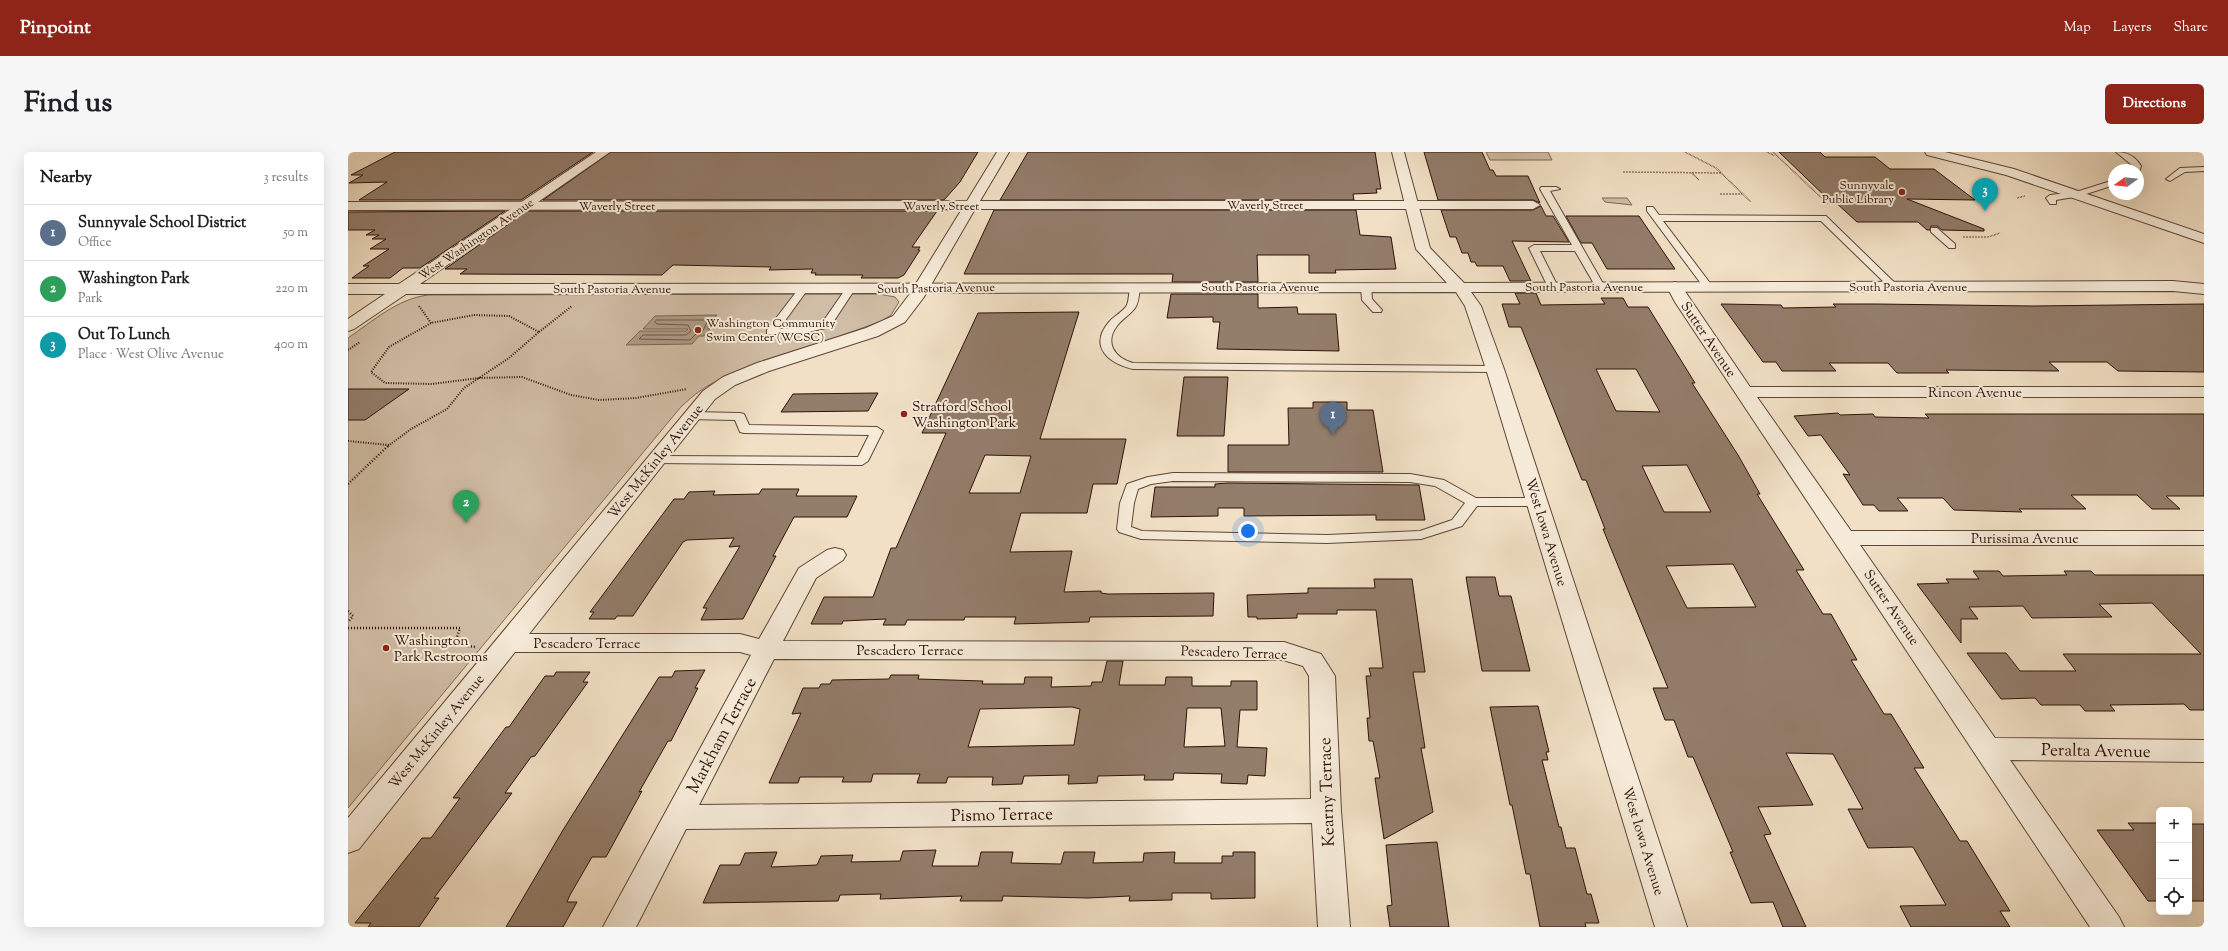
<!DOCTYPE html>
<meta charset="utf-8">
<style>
body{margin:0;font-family:"Sorts Mill Goudy",serif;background:#f6f6f6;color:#202124}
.controls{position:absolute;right:12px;bottom:12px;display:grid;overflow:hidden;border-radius:6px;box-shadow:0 4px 16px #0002}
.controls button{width:36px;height:36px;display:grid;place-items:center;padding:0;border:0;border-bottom:1px solid #e0e0e0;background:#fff;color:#202124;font:20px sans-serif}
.compass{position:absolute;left:1760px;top:12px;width:36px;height:36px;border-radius:50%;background:#fff;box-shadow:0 4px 16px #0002;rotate:255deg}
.you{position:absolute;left:900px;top:379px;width:14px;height:14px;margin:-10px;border:3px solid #fff;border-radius:50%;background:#1a73e8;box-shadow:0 0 0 6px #1a73e833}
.badge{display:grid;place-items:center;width:26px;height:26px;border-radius:50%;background:#8f2418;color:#fff;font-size:13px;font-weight:700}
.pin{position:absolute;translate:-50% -33px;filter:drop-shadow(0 1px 2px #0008)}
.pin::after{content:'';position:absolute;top:21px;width:14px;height:12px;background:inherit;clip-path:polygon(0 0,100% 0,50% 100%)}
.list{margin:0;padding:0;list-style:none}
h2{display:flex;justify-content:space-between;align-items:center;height:52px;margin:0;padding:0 16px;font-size:17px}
h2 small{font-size:13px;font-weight:400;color:#757577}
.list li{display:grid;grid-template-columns:26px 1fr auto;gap:12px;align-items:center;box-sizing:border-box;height:56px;padding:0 16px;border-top:1px solid #e0e0e0}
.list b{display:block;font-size:15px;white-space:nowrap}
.list p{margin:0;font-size:13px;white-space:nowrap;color:#757577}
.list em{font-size:13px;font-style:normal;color:#757577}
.icon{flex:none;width:22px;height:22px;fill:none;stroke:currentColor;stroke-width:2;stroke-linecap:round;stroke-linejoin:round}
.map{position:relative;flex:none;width:1856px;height:775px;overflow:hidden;border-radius:6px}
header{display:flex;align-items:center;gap:24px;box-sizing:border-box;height:56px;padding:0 20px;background:#8f2418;color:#fff}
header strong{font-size:19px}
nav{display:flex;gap:22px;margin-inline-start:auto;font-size:14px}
.intro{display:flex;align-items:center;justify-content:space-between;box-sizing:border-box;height:96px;padding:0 24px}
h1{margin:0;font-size:28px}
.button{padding:10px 18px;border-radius:6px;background:#8f2418;color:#fff;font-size:14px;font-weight:700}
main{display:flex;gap:24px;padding:0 24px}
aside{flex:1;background:#fff;border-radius:6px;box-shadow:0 4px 16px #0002}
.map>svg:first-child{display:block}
</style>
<header>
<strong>Pinpoint</strong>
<nav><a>Map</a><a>Layers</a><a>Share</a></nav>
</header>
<div class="intro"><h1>Find us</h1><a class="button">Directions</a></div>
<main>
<aside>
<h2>Nearby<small>3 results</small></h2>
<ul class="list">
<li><span class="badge" style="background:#5c6f8a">1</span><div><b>Sunnyvale School District</b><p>Office</p></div><em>50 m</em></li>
<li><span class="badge" style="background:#2e9e5b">2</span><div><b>Washington Park</b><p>Park</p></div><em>220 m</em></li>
<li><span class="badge" style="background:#0f9aa8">3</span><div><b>Out To Lunch</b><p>Place · West Olive Avenue</p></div><em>400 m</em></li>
</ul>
</aside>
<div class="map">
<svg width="1856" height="775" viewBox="0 0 1856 775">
<rect width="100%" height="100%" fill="#f1e0c5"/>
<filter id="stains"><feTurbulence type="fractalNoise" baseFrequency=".005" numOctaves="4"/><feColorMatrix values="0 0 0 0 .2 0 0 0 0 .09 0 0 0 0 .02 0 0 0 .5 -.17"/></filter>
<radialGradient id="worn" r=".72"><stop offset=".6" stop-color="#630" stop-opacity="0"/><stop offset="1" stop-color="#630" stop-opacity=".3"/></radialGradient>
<path fill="#d0bda5" stroke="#7e6857" d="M1138 0H1200L1204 8H1142Z
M1254 46H1279L1284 53 1257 50Z
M531 142 547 145 551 150 543 163 534 169 377 225C359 233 346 242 332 256L0 656V186C25 169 49 147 80 143Z"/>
<path fill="#ae9a85" stroke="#7a6453" d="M369 163 359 176 362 177 356 184H351L344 192 278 193 292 179H338L340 177H295L307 164Z"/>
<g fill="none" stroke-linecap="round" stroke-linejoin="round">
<path stroke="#6e5647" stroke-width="1" d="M309 168H357L359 170 355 179 349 181 342 188 291 187 295 183H338L343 179 340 173 309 172 307 170Z"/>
</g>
<path fill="#937d6b" stroke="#2d1209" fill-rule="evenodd" d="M47 0H245L173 48H11L39 30 1 31 15 23H3Z
M263 0H630L612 30 596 48H195Z
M680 0H1027L1033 37H1028L1029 41 1005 42 1006 48H652Z
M1076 0H1134L1142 18H1145L1148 24H1180L1192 51 1185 48H1090Z
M1431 0H1472L1477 5H1527L1542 17H1586L1627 48 1559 47 1636 77V79L1594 78 1589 74H1583L1582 78H1579L1570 70H1509L1485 48H1481Z
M1193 54 1198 64H1205L1221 90 1164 89 1183 129H1162L1155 114H1129L1127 110H1123L1120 101H1114L1108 85H1102L1093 58H1185Z
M646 58H1008L1012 83 1043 85 1048 117 987 118 988 121H961V103H909L910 130H824L825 122H616Z
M157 59 72 116H55L42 126H4L21 114H15L41 97H22L38 87H24L31 83H18L27 78H0V60Z
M179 59H589L564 95H572L570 98H572L556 123 550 126H513L515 123H467L468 121H463L465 117 421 118 423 115 325 113 314 123 112 122 119 117H97Z
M1218 64H1291L1327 117H1259L1244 91H1233Z
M1167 141H1188L1193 153 1257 152 1253 146H1275L1280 155H1300L1347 231H1344L1390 303 1412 342H1409L1456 418H1448L1475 462H1483L1509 508H1503L1536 562H1543L1576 616H1566L1612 689H1619L1662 759H1652L1662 775H1563L1552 754 1598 753 1565 695 1520 696 1500 657H1515L1485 602 1438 601 1465 653 1410 655 1423 682 1416 683 1458 775H1435L1425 750 1403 751 1382 700H1385L1345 605H1340L1326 568H1317L1305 536H1320L1255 377H1257L1238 328H1234L1173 175H1161L1154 152H1172ZM1248 217H1288L1312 260 1268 259ZM1339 313 1363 360H1316L1294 314ZM1385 412 1408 455 1339 456 1318 414Z
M823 142H910V156L949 155 950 162H988L991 199 869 197 872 170H865V165L819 166Z
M1373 152 1433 153 1435 156 1488 155 1485 152H1528L1684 154 1856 152V220L1770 219 1759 210H1701L1711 219 1598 218 1601 221H1549L1540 211H1481L1488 219H1434L1428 210H1415Z
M731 160 692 287H778L769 332H745L739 361H673L662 400 724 399 716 440 753 439V441L760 442 866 441 865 464 742 465 741 470 666 472 668 465H617L616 468H559L557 473H535L538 467 495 469 494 472H463L476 445H525L543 396H548L598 281H574L630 161ZM637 303 683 304 672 341H621Z
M836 225H880L876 284H829Z
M0 237H61L17 268H0Z
M530 241 520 259 433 260 445 242Z
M965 250H999V258H1025L1035 320H880V293H941L940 256H965Z
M1490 261 1492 263 1525 262 1527 265 1581 266 1577 262H1856V344H1818L1832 357H1804L1789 343H1723L1738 357H1671L1674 360 1606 358 1595 346H1549L1560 359H1531L1526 353H1515L1495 322 1502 323 1473 283 1460 284 1446 264Z
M880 331 1071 333 1077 368H1028V363L896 364V356H870V364L803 365 807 335H867V332Z
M414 337H451L448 344H509L499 365H446L425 404H428L395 467 353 468 359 456H355L392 394 381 395 386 386 339 388 335 390 285 464H269L267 467H241L246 460H242L326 347H336L341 340 367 339 365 343 411 342Z
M1625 419H1651L1655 424 1719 423 1716 419H1743L1747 423H1856V558H1842L1836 552 1762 553 1767 559H1737L1732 553H1693L1687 546 1653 547 1619 501H1658L1672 519H1728L1715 502H1853L1804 451 1751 452 1764 465 1684 466 1675 454 1621 455 1630 467H1613V491L1569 432 1601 431 1598 427H1631Z
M1118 425H1147L1151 444H1163L1182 519H1134Z
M1026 427H1064L1077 520H1065L1077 596H1073L1085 660 1036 687 1027 626H1032L1025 589H1021L1019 566H1022L1018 524H1023L1021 516H1035L1028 458H989V462H949V466L909 467V465H900L899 443 960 441V436H1027Z
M759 509H775L771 533H817L818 525H844V534H883V529H909V558H892L889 595 919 596 917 624 900 623 899 632 873 631 874 622 826 621 825 628H796L797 623 750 624 749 631 720 632 721 623 676 624 674 632 644 633 645 625H600L598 631H569L572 622H525L523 630H494L496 625H452L450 631H421L453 561 444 562 455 536H471L473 532H482L484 528 541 527 543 523H571L570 527 635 529 634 532H676L677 525H704L703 535 743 534 744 530H754ZM724 555 732 557 726 593 620 595 632 557ZM839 556H873L877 594 836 595Z
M357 518 347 536H350L323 589H320L291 640 294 639 258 705H244L222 743 219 750H229L215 775H158L215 678 311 525H324L327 519Z
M208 520H242L235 530H240L187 604 183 605 157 641H164L86 746H91L71 775H20L23 771H7L74 686H83L112 646H105L158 575H161L197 524H206Z
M1190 554 1201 600H1198L1200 608H1194L1211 675H1213L1218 696H1227L1239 742H1243L1251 771H1237L1238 775H1192L1182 722H1178L1164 653H1162L1142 555Z
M1780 671H1811V749H1800L1749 678H1786Z
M1841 672H1856V749H1841Z
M1089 690 1101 775H1042L1039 754 1044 753 1038 693Z
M588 698 584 714H630L633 700H665L663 711 713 712 716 700H747L745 711 795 710 796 701 827 700 826 711H874V704H885V700H907V746L863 747V741H824V748L781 749 782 744 740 746 655 744 654 749H612L614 744 532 747 533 742 492 743 490 749 355 751 372 713H392L397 701 429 700 423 715 469 713 473 704 505 703 503 710 552 709 555 699Z"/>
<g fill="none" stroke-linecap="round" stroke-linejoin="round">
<defs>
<path id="service" d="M1768 0C1779 0 1787 4 1793 14L1791 20 1784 18 1785 14Z
M1856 15V19L1837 20 1822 29 1818 27 1832 16Z
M1766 28V33L1732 44 1708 48V52H1702L1698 46 1702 43 1728 40Z
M1193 35H1208L1212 37 1202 39 1257 135 1255 137H1249L1227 99H1192L1210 135 1205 138 1200 135 1181 96 1186 93H1224L1192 37Z
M1299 55H1305L1311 63 1478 64 1551 135 1549 137H1543L1473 69H1315L1365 135 1363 137H1357L1299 59Z
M1583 76H1589L1607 92V96H1601L1583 80Z
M787 132 792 135C791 142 791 150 787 156 782 163 774 167 769 174 756 191 767 206 785 211L1147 214 1153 217 1147 220 785 217C761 211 740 195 761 170 766 164 775 160 779 153 781 148 781 141 782 135Z
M1018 132 1023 135 1024 147 1034 158 1033 160H1025L1014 148 1013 135Z
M455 134 460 137 431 177 452 176 474 171 499 135H505L507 137 482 175 452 182H419V178L452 135Z
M344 260 392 261 396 262 401 273 529 275 535 279 520 309 514 313 304 311 302 308 304 305 308 304 510 305 521 283 396 281 392 280 387 268 340 267 338 264 340 261Z
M825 321 1062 322 1096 328 1128 346H1189L1196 350 1189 354H1129L1114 374 1073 387 979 391 793 387 771 380 769 377 772 351 779 332 800 325ZM825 329 1062 330 1087 334 1117 351 1104 368 1072 379 979 383 794 379 783 375 786 351 790 337 803 332Z"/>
<path id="minor" d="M649 0H661L632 49H1185L1192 53 1185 57H627L576 145 557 170 530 184 421 219 387 233 367 247 181 482H392L411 487 451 416 479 398 487 396 495 398 498 403 495 408 468 426 435 489 936 490 973 502 987 524 993 659 1002 775H970L964 671 338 677 288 775H255L403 503 392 500H167L11 697 0 701V666L355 239 375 225 409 211 518 176 545 164 561 143 614 57 0 58V50L619 49ZM426 507 935 508 955 514 961 524 963 647 351 653Z
M1577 0H1597L1666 17 1856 82V91L1658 23 1579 3Z
M1327 130 1332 132 1402 235H1856V245H1409L1503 379H1856V393H1512L1647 586 1856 588V610L1662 608 1771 765 1776 775H1742L1327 150 1319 135 1322 132Z"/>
<path id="tertiary" d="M248 0H262L72 132 1099 131 1068 97 1044 0H1056L1082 96 1116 131 1825 129 1856 132V142L1825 139 1123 140 1133 154 1156 217 1339 775H1307L1138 217 1117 154 1108 140 58 142 6 177 0 179V167L37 142H0V132H51Z"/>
</defs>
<use href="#service" stroke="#5e4638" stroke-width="2"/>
<use href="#minor" stroke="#5e4638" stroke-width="2"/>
<use href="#tertiary" stroke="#5e4638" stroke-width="2"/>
<path stroke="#2d1209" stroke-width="1.5" stroke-dasharray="0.5 1" stroke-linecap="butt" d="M1337 0 1368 16 1403 50
M1419 0 1427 4
M1425 0 1480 52
M1275 20 1374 21
M1344 21 1351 28
M1372 42H1394
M1669 46 1677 44
M1615 85H1640L1652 81"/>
<path stroke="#2d1209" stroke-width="2" stroke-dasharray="1 1.5" stroke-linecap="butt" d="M71 154 83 171
M126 163 161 164 191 180 161 206 131 226 84 232 37 231 23 220 41 195 83 171Z
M191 180 224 154
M0 198 12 190
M0 289 41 293
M40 294 63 277 99 257 116 236 131 226 174 225 223 243 251 248 288 246 339 237"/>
<path stroke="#2d1209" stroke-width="2.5" stroke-dasharray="1 2" stroke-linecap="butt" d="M0 332 41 293
M0 459 5 464 0 470
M0 476H112L109 485 112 493 127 495"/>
<use href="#service" fill="#f6ebd9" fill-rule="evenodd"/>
<use href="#minor" fill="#f6ebd9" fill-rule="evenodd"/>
<use href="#tertiary" fill="#f6ebd9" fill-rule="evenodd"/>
</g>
<g fill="#8f2418" stroke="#f6ebd9" stroke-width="1.5">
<circle cx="1554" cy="40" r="4"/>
<circle cx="350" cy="178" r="4"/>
<circle cx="556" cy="262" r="4"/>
<circle cx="38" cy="496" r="4"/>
</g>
<g text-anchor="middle" stroke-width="4" stroke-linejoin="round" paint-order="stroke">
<g font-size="12" fill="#2d1209" stroke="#f6ebd9" text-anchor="end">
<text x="1546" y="37">Sunnyvale<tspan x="1546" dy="14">Public Library</tspan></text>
<text x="358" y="175" text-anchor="start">Washington Community<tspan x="358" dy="14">Swim Center (WCSC)</tspan></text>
</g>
<g font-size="12" fill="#2d1209" stroke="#f6ebd9">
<text x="917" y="57">Waverly Street</text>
<text x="269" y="58">Waverly Street</text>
<text x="593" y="58">Waverly Street</text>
<text transform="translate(128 87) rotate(-34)" y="4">West Washington Avenue</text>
<text x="912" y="139">South Pastoria Avenue</text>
<text x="1236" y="139">South Pastoria Avenue</text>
<text x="1560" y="139">South Pastoria Avenue</text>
<text transform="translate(588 136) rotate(-1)" y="4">South Pastoria Avenue</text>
<text x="264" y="141">South Pastoria Avenue</text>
</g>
<g font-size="14" fill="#2d1209" stroke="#f6ebd9">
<text transform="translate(1361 187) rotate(56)" y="5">Sutter Avenue</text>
<text x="1627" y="245">Rincon Avenue</text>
<text transform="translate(307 309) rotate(-51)" y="5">West McKinley Avenue</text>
<text transform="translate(1199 380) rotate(73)" y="5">West Iowa Avenue</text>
<text x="1677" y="391">Purissima Avenue</text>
<text transform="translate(1544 455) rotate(56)" y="5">Sutter Avenue</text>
<text x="239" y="496">Pescadero Terrace</text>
<text x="562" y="503">Pescadero Terrace</text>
<text transform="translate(886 500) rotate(2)" y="5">Pescadero Terrace</text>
<text transform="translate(88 579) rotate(-51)" y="5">West McKinley Avenue</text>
<text transform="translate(1296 689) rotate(73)" y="5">West Iowa Avenue</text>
</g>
<g font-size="14" fill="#2d1209" stroke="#f6ebd9" text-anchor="start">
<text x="564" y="259">Stratford School<tspan x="564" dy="16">Washington Park</tspan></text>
<text x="46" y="493">Washington<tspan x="46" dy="16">Park Restrooms</tspan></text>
</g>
<g font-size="17" fill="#2d1209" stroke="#f6ebd9">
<text transform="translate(373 583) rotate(-62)" y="6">Markham Terrace</text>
<text transform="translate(1748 598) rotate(1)" y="6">Peralta Avenue</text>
<text transform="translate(978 640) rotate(-92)" y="6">Kearny Terrace</text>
<text transform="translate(654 662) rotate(-1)" y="6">Pismo Terrace</text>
</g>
</g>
<rect width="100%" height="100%" filter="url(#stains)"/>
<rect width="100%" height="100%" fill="url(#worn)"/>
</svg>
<div class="controls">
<button>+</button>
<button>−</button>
<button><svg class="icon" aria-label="locate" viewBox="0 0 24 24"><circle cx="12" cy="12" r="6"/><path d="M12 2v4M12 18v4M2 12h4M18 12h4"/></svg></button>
</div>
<svg class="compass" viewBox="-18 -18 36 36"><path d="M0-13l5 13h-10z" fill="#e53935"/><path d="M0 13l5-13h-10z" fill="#757577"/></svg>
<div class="you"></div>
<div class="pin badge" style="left:985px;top:283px;background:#5c6f8a">1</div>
<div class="pin badge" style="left:118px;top:371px;background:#2e9e5b">2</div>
<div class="pin badge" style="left:1637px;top:59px;background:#0f9aa8">3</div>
</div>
</main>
